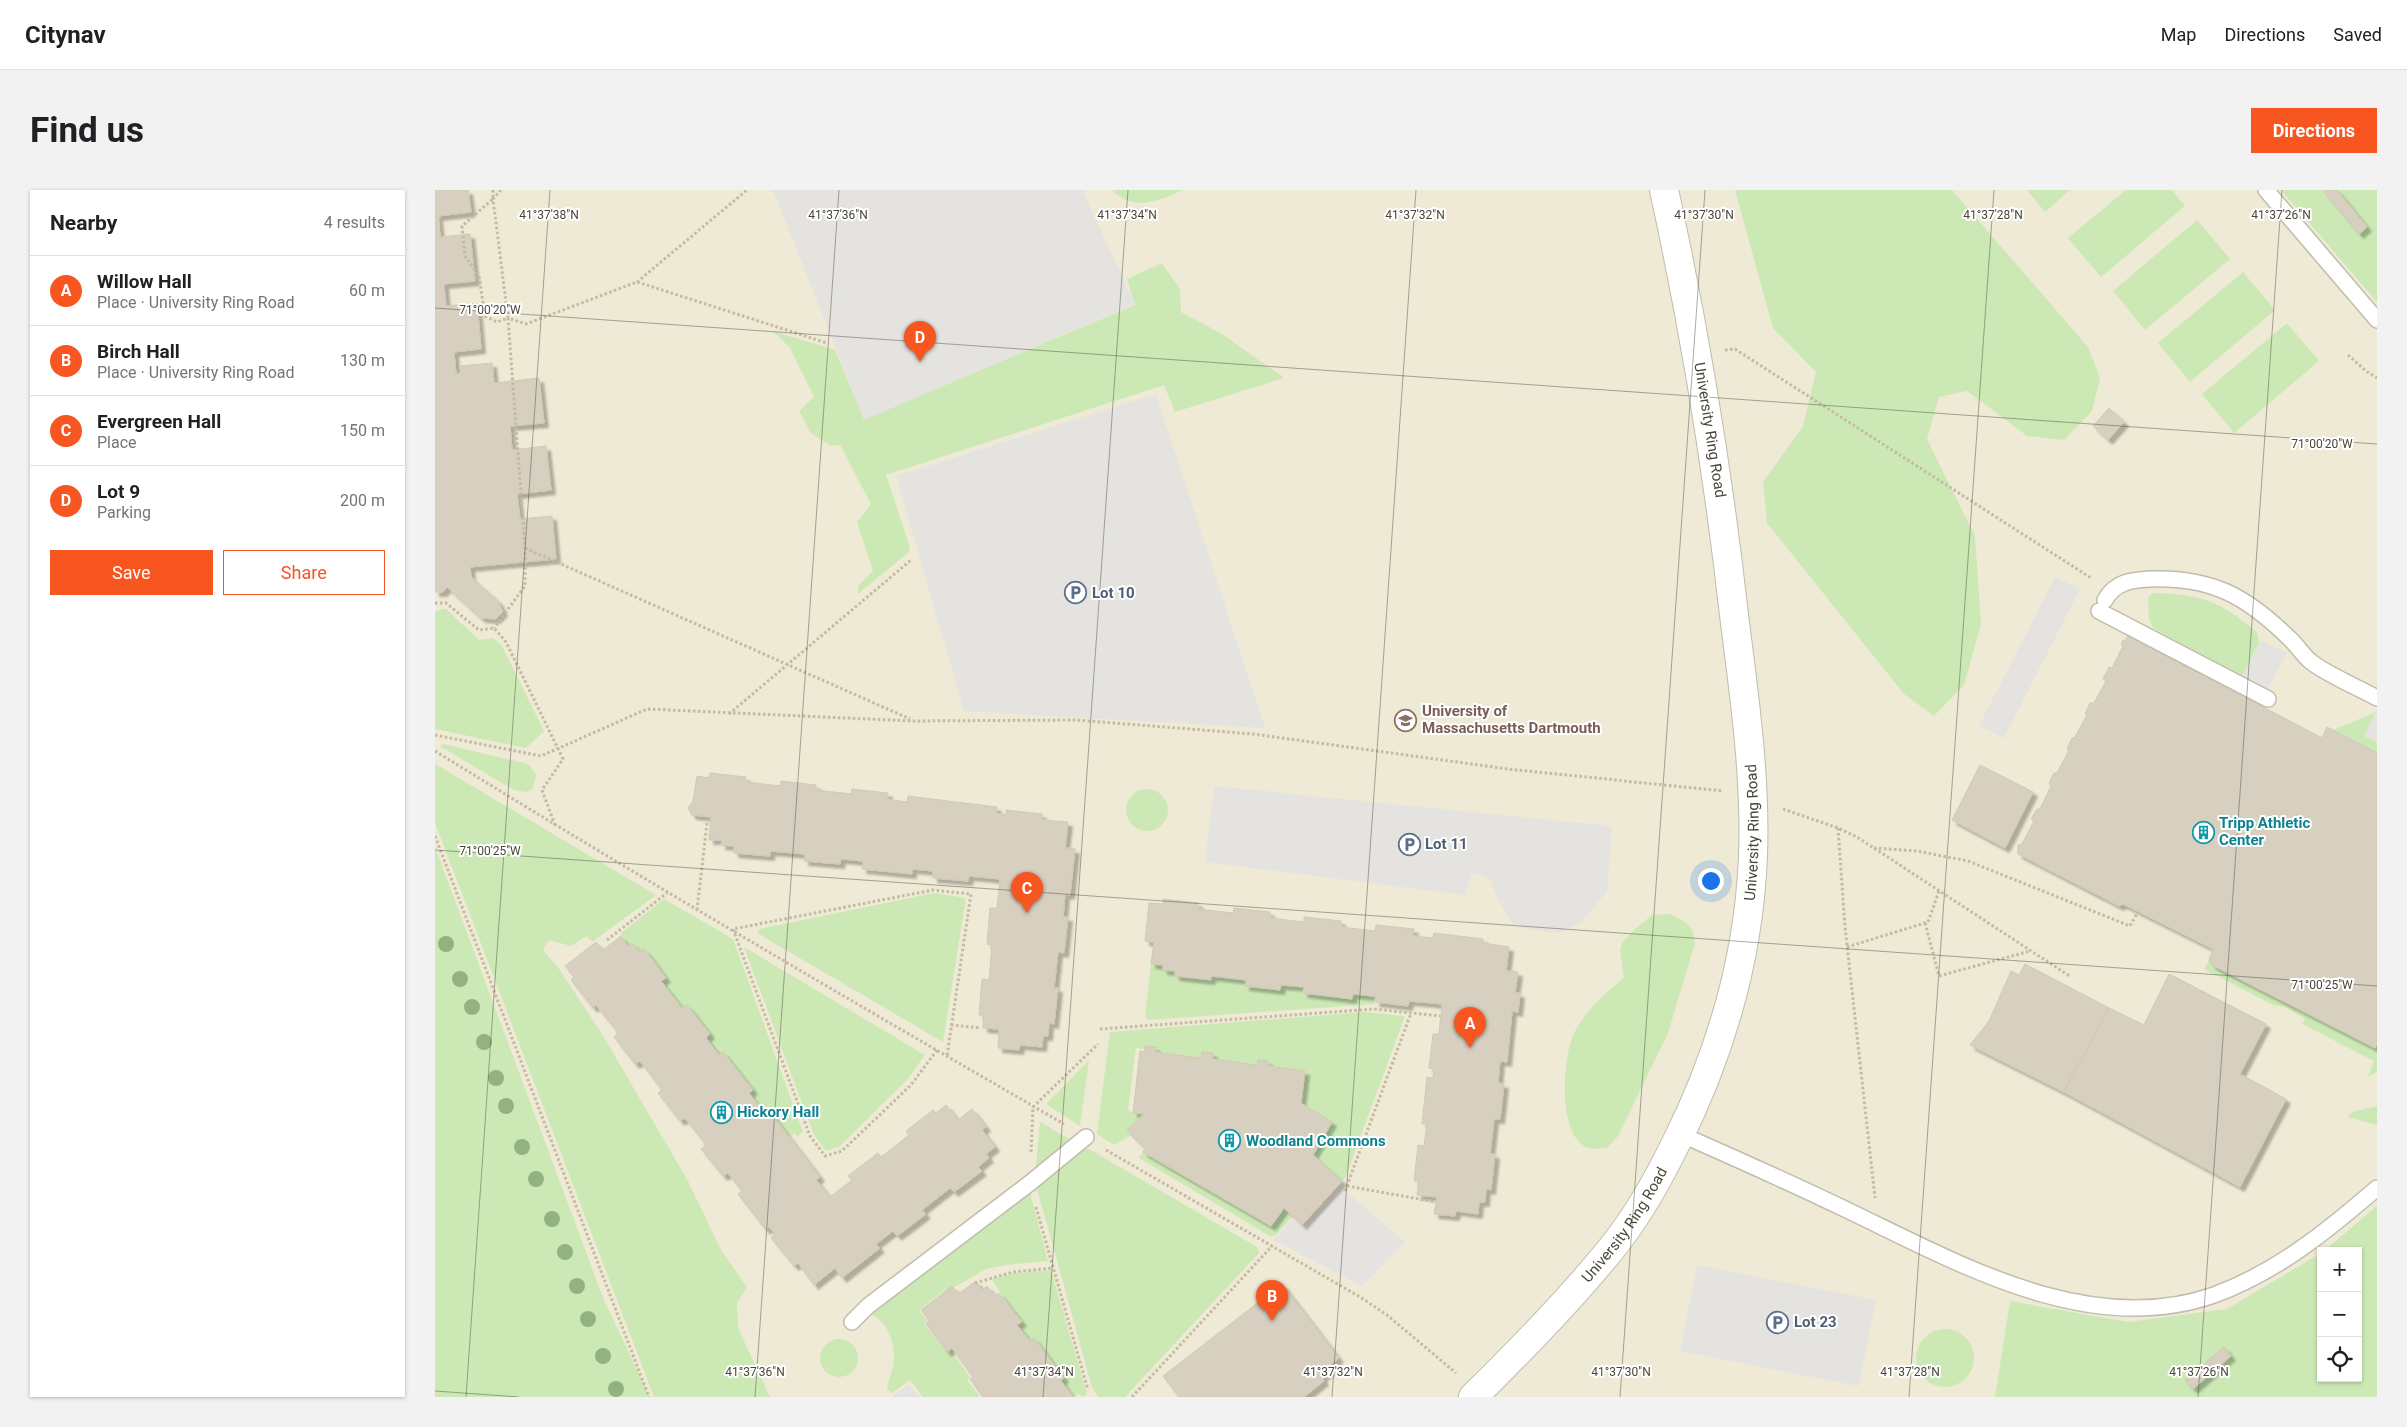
<!DOCTYPE html>
<meta charset="utf-8">
<style>
body{margin:0;font-family:Roboto,sans-serif;background:#f2f2f2;color:#202124}
.controls{position:absolute;right:15px;bottom:15px;display:grid;overflow:hidden;border-radius:0px;box-shadow:0 1px 4px #0004}
.controls button{width:45px;height:45px;display:grid;place-items:center;padding:0;border:0;border-bottom:1px solid #e0e0e0;background:#fff;color:#202124;font:25px sans-serif}
.you{position:absolute;left:1275px;top:690px;width:18px;height:18px;margin:-12px;border:4px solid #fff;border-radius:50%;background:#1a73e8;box-shadow:0 0 0 8px #1a73e833}
.badge{display:grid;place-items:center;width:32px;height:32px;border-radius:50%;background:#f85620;color:#fff;font-size:16px;font-weight:700}
.pin{position:absolute;translate:-50% -41px;filter:drop-shadow(0 1px 2px #0008)}
.pin::after{content:'';position:absolute;top:26px;width:18px;height:15px;background:inherit;clip-path:polygon(0 0,100% 0,50% 100%)}
.list{margin:0;padding:0;list-style:none}
h2{display:flex;justify-content:space-between;align-items:center;height:65px;margin:0;padding:0 20px;font-size:21px}
h2 small{font-size:16px;font-weight:400;color:#757577}
.list li{display:grid;grid-template-columns:32px 1fr auto;gap:15px;align-items:center;box-sizing:border-box;height:70px;padding:0 20px;border-top:1px solid #e0e0e0}
.list b{display:block;font-size:19px;white-space:nowrap}
.list p{margin:0;font-size:16px;white-space:nowrap;color:#757577}
.list em{font-size:16px;font-style:normal;color:#757577}
.actions{display:flex;gap:10px;padding:15px 20px}
.actions a{flex:1;padding:11px 0;border:1px solid #f85620;border-radius:0px;text-align:center;font-size:18px;color:#f85620}
.actions .main{background:#f85620;color:#fff}
.icon{flex:none;width:28px;height:28px;fill:none;stroke:currentColor;stroke-width:2;stroke-linecap:round;stroke-linejoin:round}
.map{position:relative;flex:none;width:1942px;height:1207px;overflow:hidden;border-radius:0px}
header{display:flex;align-items:center;gap:30px;box-sizing:border-box;height:70px;padding:0 25px;background:#fff;border-bottom:1px solid #e0e0e0}
header strong{font-size:24px}
nav{display:flex;gap:28px;margin-inline-start:auto;font-size:18px}
.intro{display:flex;align-items:center;justify-content:space-between;box-sizing:border-box;height:120px;padding:0 30px}
h1{margin:0;font-size:35px}
.button{padding:12px 22px;border-radius:0px;background:#f85620;color:#fff;font-size:18px;font-weight:700}
main{display:flex;gap:30px;padding:0 30px}
aside{flex:1;background:#fff;border-radius:0px;box-shadow:0 1px 4px #0004}
.map>svg:first-child{display:block}
</style>
<header>
<strong>Citynav</strong>
<nav><a>Map</a><a>Directions</a><a>Saved</a></nav>
</header>
<div class="intro"><h1>Find us</h1><a class="button">Directions</a></div>
<main>
<aside>
<h2>Nearby<small>4 results</small></h2>
<ul class="list">
<li><span class="badge">A</span><div><b>Willow Hall</b><p>Place · University Ring Road</p></div><em>60 m</em></li>
<li><span class="badge">B</span><div><b>Birch Hall</b><p>Place · University Ring Road</p></div><em>130 m</em></li>
<li><span class="badge">C</span><div><b>Evergreen Hall</b><p>Place</p></div><em>150 m</em></li>
<li><span class="badge">D</span><div><b>Lot 9</b><p>Parking</p></div><em>200 m</em></li>
</ul>
<div class="actions"><a class="main">Save</a><a>Share</a></div>
</aside>
<div class="map">
<svg width="1942" height="1207" viewBox="0 0 1942 1207">
<defs>
<filter id="shadow"><feDropShadow dx="4.5" dy="4.5" stdDeviation="1" flood-color="#0004"/></filter>
</defs>
<rect width="100%" height="100%" fill="#f5f3eb"/>
<path fill="#eeead5" fill-rule="evenodd" d="M0 0H1942V1207H0ZM1886 1061H1923V1188H1886Z"/>
<path fill="#cce9b5" d="M677 0H748C724 11 698 22 677 0Z
M1300 0H1517L1653 157 1665 188 1657 221 1629 250 1592 246 1532 201 1504 207 1492 249 1540 346 1546 434 1529 495 1499 526 1469 504 1332 333 1328 292 1368 236 1381 182 1338 138Z
M1592 0H1635L1610 22Z
M1691 0H1737L1750 16 1666 87 1633 48Z
M1846 0H1942V112Z
M1762 30 1795 69 1710 140 1678 101Z
M727 73 745 99 746 122 787 144 849 188 740 222 729 195 451 285 475 358 474 362 423 404V396L438 381 422 332 436 314 405 255 395 256 375 242 364 221 379 207 355 158 338 141 400 160 429 229 700 115 692 89Z
M1808 82 1840 120 1755 192 1723 153Z
M1852 133 1884 171 1799 243 1767 204Z
M1718 403C1766 404 1785 411 1822 442L1824 453 1807 487 1718 438 1714 429 1713 407Z
M6 419H11L44 450 58 448 66 454 109 541 91 558 0 539V422Z
M1941 522 1929 546 1942 552V563L1898 540Z
M8 554 93 574 102 585 97 599 92 602 79 600 6 557V555Z
M0 574 221 705 157 752 152 746 136 756 114 750 108 760 125 780 167 844 253 991 286 1060 312 1097 302 1113 303 1138 335 1207H219L0 633Z
M691 620a21 21 0 1 1 42 0a21 21 0 1 1-42 0Z
M0 657 169 1110 215 1207H0Z
M499 703 531 708 508 852 322 743 324 739Z
M229 709 298 749 368 942 362 946 359 943 354 947 314 903 318 900 288 862 284 865 271 848 274 844 252 815 247 818 226 791 231 787 209 759 205 762 197 753 193 756 186 746V743Z
M1235 724C1251 731 1259 736 1260 753L1233 843 1183 946 1172 958C1164 959 1156 960 1149 956 1123 940 1128 872 1137 848 1148 821 1168 806 1189 788L1185 761 1187 753 1200 739 1217 725Z
M309 757 490 865 471 891 405 956 391 961 378 943Z
M1774 770 1777 775 1940 858 1942 854V882L1933 887 1939 871 1867 834 1870 829 1850 817 1838 815 1769 779Z
M716 774 728 775V780L740 781V786L775 790 776 786 811 790 810 796 845 800 846 795 869 797V803L916 809 918 804 937 806 940 814 714 830 710 827Z
M929 822 970 826 911 986 907 991 878 965 897 932 866 913 869 881 833 876V871L823 870 822 875 777 869 778 863 767 862 766 868 720 862 721 857 710 856 709 859 701 858 693 920 698 923 709 924 692 940 697 945 679 955 662 944 675 842Z
M654 870 645 936 611 914Z
M1942 916V935L1913 927 1917 922Z
M605 932 636 950 601 976Z
M647 959H654L822 1057 824 1063 690 1207H663L657 1197 601 995Z
M708 962 836 1036 849 1018 857 1027 841 1045 835 1046 704 968Z
M594 998 613 1071 571 1075 551 1079 509 1103 512 1098 484 1120 492 1131 489 1134 510 1161H516L535 1187 532 1190 545 1207H488L475 1190 457 1203 452 1200C453 1189 459 1179 459 1169 460 1153 452 1130 436 1125V1122L442 1120 445 1115Z
M1942 1016V1207H1560L1575 1111 1693 1132 1792 1119 1886 1063V1188H1923V1061H1889Z
M616 1080 652 1204 648 1207 644 1204 638 1207 626 1191 629 1188 599 1148 595 1151 582 1135 586 1131 556 1089 581 1083Z
M1481 1168a29 29 0 1 1 58 0a29 29 0 1 1-58 0Z
M385 1168a19 19 0 1 1 38 0a19 19 0 1 1-38 0Z"/>
<path fill="#e4e3df" d="M338 0H647L700 114 429 230Z
M721 204 830 538 529 521 461 286Z
M1620 387 1645 399 1569 548 1544 536Z
M1826 450 1852 463 1832 500 1807 487Z
M1941 522 1942 523V552L1929 546Z
M779 596 1177 636 1172 701 1147 732 1123 743 1095 739 1078 734 1063 710 1056 691 1050 686 1036 683 1030 705 770 672Z
M907 998 970 1052 927 1096 839 1050 857 1030 869 1039Z
M1262 1075 1441 1110 1424 1196 1245 1161Z
M474 1194 484 1207H457Z"/>
<path fill="#d7d0c0" stroke="#d2c9b4" filter="url(#shadow)" d="M0 0H33L36 22 3 26 5 47 35 44 40 91 9 94 11 116 42 113 46 159 19 162 21 184 26 183 25 176 57 173 59 193 104 188 109 233 75 236 77 260 111 256 116 300 82 304 85 329 117 326 121 369 35 377 36 387 63 411 68 422 61 429 46 428 12 397 8 402H0Z
M1891 0H1902L1932 37 1924 44 1889 2Z
M1674 218 1689 232 1673 250 1658 236Z
M1693 446 1887 548 1892 537 1942 563V854L1940 858 1777 775 1774 770 1778 759 1688 714 1684 716 1583 664V655L1587 654 1599 631 1596 629 1602 619H1605L1616 596 1614 593 1619 583H1622L1634 560 1632 559 1637 548 1640 547 1652 525 1650 524 1655 513H1659L1671 491 1668 489 1674 477 1677 478 1688 456 1686 454 1688 450 1690 451Z
M1545 575 1598 602 1570 658 1517 630Z
M275 583 311 587 310 592 346 596V591L381 595V600L416 604 417 599 453 603 452 609 472 612 473 606 562 617 561 623 571 625V620L607 624V630L633 632 630 658 640 659 635 705 630 704 628 727H633L629 763 623 762 619 798H623L619 834 614 833 613 846H608L607 857 585 855 584 860 563 858 564 839 548 838 549 825H544L547 789 554 790 557 755 552 754 555 718H562L565 689 534 686 533 691 498 688V681L477 679V684L427 679 428 671 406 669 405 674 369 671 370 664 335 661V666L299 663V656L286 655 287 650H274L276 627 257 625 253 618 258 611 262 586 274 588Z
M728 709 763 713V719L798 723 799 718 835 722V728L869 732V727L906 731V737L940 741 941 735 979 739 978 746 998 748 999 743 1048 749V753L1074 757 1071 781 1083 782 1080 803H1085L1083 822 1077 821 1072 872 1065 871 1063 893 1069 894 1065 929H1059L1055 964H1060L1056 1000 1051 999 1050 1012H1044L1043 1024 1021 1021 1020 1026 999 1024 1002 1007 982 1005 984 991H979L983 955 989 956 992 934H987L992 887 998 888 999 879 994 878 998 844H1004L1007 814 974 811 973 816 940 812 941 806H937L918 804 917 809 868 803 869 797 846 795 845 800 810 796 811 790 776 786V790L740 786V781L728 780V775L716 774 719 752 710 751 714 713 728 714Z
M186 746 193 756 197 753 205 762 209 759 231 788 226 791 247 818 252 815 275 844 271 848 284 865 288 862 318 900 314 903 327 920 331 917 385 987 381 990 395 1007 417 990 413 986 443 963 446 967 474 945 471 941 498 920 501 923 511 915 523 930 537 919 551 937 547 940 560 957 551 964 554 968 543 977 547 981 519 1002 515 998 487 1020 491 1024 462 1046 458 1041 441 1054 445 1058 407 1088 400 1078 379 1095 363 1073 359 1076 336 1048 340 1044 334 1037 331 1040 303 1004 307 1001 293 983 288 986 266 959 271 955 250 928 245 931 223 903 227 900 205 871 200 874 179 847 183 843 161 815 158 818 136 790 139 787 130 776 161 752 168 760Z
M1590 774 1674 818 1629 902 1535 855 1554 831 1576 781 1584 785Z
M1734 784 1831 834 1805 884 1851 909 1805 997 1629 902 1674 818 1709 835Z
M710 856 721 857 720 862 766 868 767 862 778 863 777 869 822 875 823 870 833 871V876L870 881 866 913 897 932 878 965 907 991 867 1035 849 1018 836 1036 708 962 710 958 692 940 709 924 698 923 705 861 709 862Z
M541 1091 547 1100 552 1096 560 1106 564 1103 587 1132 582 1135 595 1151 599 1148 629 1188 626 1191 638 1207H548L535 1189 538 1187 517 1158 512 1162 491 1134 494 1131 486 1120 517 1096 523 1104Z
M847 1094 904 1168 894 1176 896 1180 887 1187 889 1191 869 1207H744L728 1186Z
M1789 1157 1796 1166 1758 1199 1750 1190Z"/>
<g fill="none" stroke-linecap="round" stroke-linejoin="round">
<defs>
<path id="service" d="M1831 0 1942 130
M1670 410C1680 392 1696 390 1715 389 1777 387 1811 406 1854 448 1862 455 1867 464 1875 471 1889 483 1924 498 1942 508
M1664 421 1833 509
M1245 944C1302 969 1358 994 1414 1021 1523 1073 1654 1149 1779 1105 1842 1082 1892 1041 1942 998
M417 1132 433 1116 595 993 651 947"/>
<g id="minor">
<path id="s1" d="M1038 1207C1085 1161 1131 1114 1172 1064 1200 1031 1222 992 1241 953 1286 863 1314 767 1318 666 1321 586 1309 504 1299 425 1283 282 1260 141 1229 0"/>
</g>
</defs>
<use href="#service" stroke="#c1bcad" stroke-width="18"/>
<use href="#minor" stroke="#c1bcad" stroke-width="30"/>
<path stroke="#c3ba9f" stroke-width="3" stroke-dasharray="2.5 2.5" stroke-linecap="butt" d="M58 0V9L27 36 30 66 44 86 50 126 62 132 73 128 90 358V396L59 438
M66 0 58 9 73 128 91 134 202 92 392 153
M202 92 312 0
M1290 160 1300 159 1656 388
M1913 165 1931 181 1942 188
M90 358 475 529
M0 413H11L44 440 59 438 71 452 128 569 107 600 120 635
M294 524 476 370
M0 545 106 566 212 519 477 531 641 530 818 544 1073 579 1288 601
M0 561C207 689 418 812 629 934
M1348 619 1403 638 1422 647 1636 787
M1403 638 1410 737 1440 1008
M0 646 214 1207
M1439 658 1482 661 1533 671 1695 736 1703 722
M262 720 272 633
M1490 733 1504 786 1595 761
M172 750 232 703
M1412 757 1493 732 1504 701
M516 835 546 838
M665 839 939 819 1005 826
M502 860 476 895 407 961 390 966 375 946 298 739 498 700 536 704 512 866
M671 960 925 1107 952 1125 1021 1183
M596 962 598 917 663 854
M912 996 1001 1012
M910 1001 976 823
M601 1017 653 1200
M540 1093 578 1082 618 1078
M697 1207 837 1056"/>
<use href="#service" stroke="#fff" stroke-width="15"/>
<use href="#minor" stroke="#fff" stroke-width="28"/>
</g>
<g fill="#93b281">
<circle cx="11" cy="754" r="8"/>
<circle cx="25" cy="789" r="8"/>
<circle cx="37" cy="817" r="8"/>
<circle cx="49" cy="852" r="8"/>
<circle cx="61" cy="888" r="8"/>
<circle cx="71" cy="916" r="8"/>
<circle cx="87" cy="957" r="8"/>
<circle cx="101" cy="989" r="8"/>
<circle cx="117" cy="1029" r="8"/>
<circle cx="130" cy="1062" r="8"/>
<circle cx="142" cy="1096" r="8"/>
<circle cx="153" cy="1129" r="8"/>
<circle cx="168" cy="1166" r="8"/>
<circle cx="181" cy="1199" r="8"/>
</g>
<path fill="none" stroke="#4a4539" stroke-width="1" stroke-opacity="0.45" d="M0 118 1942 254M0 660 1942 796M0 1201 84 1207M31 1207 115 0M320 1207 404 0M608 1207 693 0M897 1207 981 0M1185 1207 1270 0M1474 1207 1559 0M1763 1207 1847 0"/>
<defs>
<symbol id="parking-ring" viewBox="-11 -11 22 22"><circle r="9.5" fill="#fff" stroke="#5c6f8a" stroke-width="1.5"/><path d="M-3.5-5.5H1a3.5 3.5 0 0 1 0 7H-1V5.5H-3.5ZM-1-3.4V-.6H.8a1.4 1.4 0 0 0 0-2.8Z" fill="#5c6f8a"/></symbol>
<symbol id="university-ring" viewBox="-11 -11 22 22"><circle r="9.5" fill="#fff" stroke="#8d6e63" stroke-width="1.5"/><path d="M0-5L7-2L0 1L-7-2ZM-4 1L0 2.5L4 1V4Q0 6-4 4Z" fill="#8d6e63"/></symbol>
<symbol id="building-ring" viewBox="-11 -11 22 22"><circle r="9.5" fill="#fff" stroke="#0f9aa8" stroke-width="1.5"/><path d="M-4-6H4V6H1V3H-1V6H-4ZM-2.5-4.3h1.7v1.8h-1.7ZM.8-4.3h1.7v1.8H.8ZM-2.5-1h1.7V.8h-1.7ZM.8-1h1.7V.8H.8Z" fill="#0f9aa8"/></symbol>
</defs>
<g fill-rule="evenodd">
<use href="#parking-ring" x="628" y="390" width="25" height="25"/>
<use href="#university-ring" x="958" y="518" width="25" height="25"/>
<use href="#building-ring" x="1756" y="630" width="25" height="25"/>
<use href="#parking-ring" x="962" y="642" width="25" height="25"/>
<use href="#building-ring" x="274" y="910" width="25" height="25"/>
<use href="#building-ring" x="782" y="938" width="25" height="25"/>
<use href="#parking-ring" x="1330" y="1120" width="25" height="25"/>
</g>
<g text-anchor="middle" stroke-width="4" stroke-linejoin="round" paint-order="stroke">
<g font-size="15" fill="#4a4539" stroke="#fff">
<text transform="translate(1275 240) rotate(81)" y="5">University Ring Road</text>
<text dy="5" stroke="none"><textPath href="#s1" startOffset="650">University Ring Road</textPath></text>
<text dy="5" stroke="none"><textPath href="#s1" startOffset="230">University Ring Road</textPath></text>
</g>
<g font-size="15" font-weight="bold" fill="#4e5e75" stroke="#fff" text-anchor="start">
<text x="657" y="408">Lot 10</text>
<text x="990" y="659">Lot 11</text>
<text x="1359" y="1137">Lot 23</text>
</g>
<g font-size="15" font-weight="bold" fill="#785e54" stroke="#fff" text-anchor="start">
<text x="987" y="526">University of<tspan x="987" dy="17">Massachusetts Dartmouth</tspan></text>
</g>
<g font-size="15" font-weight="bold" fill="#0d838f" stroke="#fff" text-anchor="start">
<text x="1784" y="638">Tripp Athletic<tspan x="1784" dy="17">Center</tspan></text>
<text x="302" y="927">Hickory Hall</text>
<text x="811" y="956">Woodland Commons</text>
</g>
</g>
<g font-size="12" text-anchor="middle" fill="#4a4539" stroke="#fff" stroke-width="4" stroke-linejoin="round" paint-order="stroke">
<text x="114" y="29">41°37'38"N</text>
<text x="403" y="29">41°37'36"N</text>
<text x="692" y="29">41°37'34"N</text>
<text x="980" y="29">41°37'32"N</text>
<text x="1269" y="29">41°37'30"N</text>
<text x="1558" y="29">41°37'28"N</text>
<text x="1846" y="29">41°37'26"N</text>
<text x="55" y="124">71°00'20"W</text>
<text x="1887" y="258">71°00'20"W</text>
<text x="55" y="665">71°00'25"W</text>
<text x="1887" y="799">71°00'25"W</text>
<text x="320" y="1186">41°37'36"N</text>
<text x="609" y="1186">41°37'34"N</text>
<text x="898" y="1186">41°37'32"N</text>
<text x="1186" y="1186">41°37'30"N</text>
<text x="1475" y="1186">41°37'28"N</text>
<text x="1764" y="1186">41°37'26"N</text>
</g>
</svg>
<div class="controls">
<button>+</button>
<button>−</button>
<button><svg class="icon" aria-label="locate" viewBox="0 0 24 24"><circle cx="12" cy="12" r="6"/><path d="M12 2v4M12 18v4M2 12h4M18 12h4"/></svg></button>
</div>
<div class="you"></div>
<div class="pin badge" style="left:1035px;top:858px">A</div>
<div class="pin badge" style="left:837px;top:1131px">B</div>
<div class="pin badge" style="left:592px;top:723px">C</div>
<div class="pin badge" style="left:485px;top:172px">D</div>
</div>
</main>
